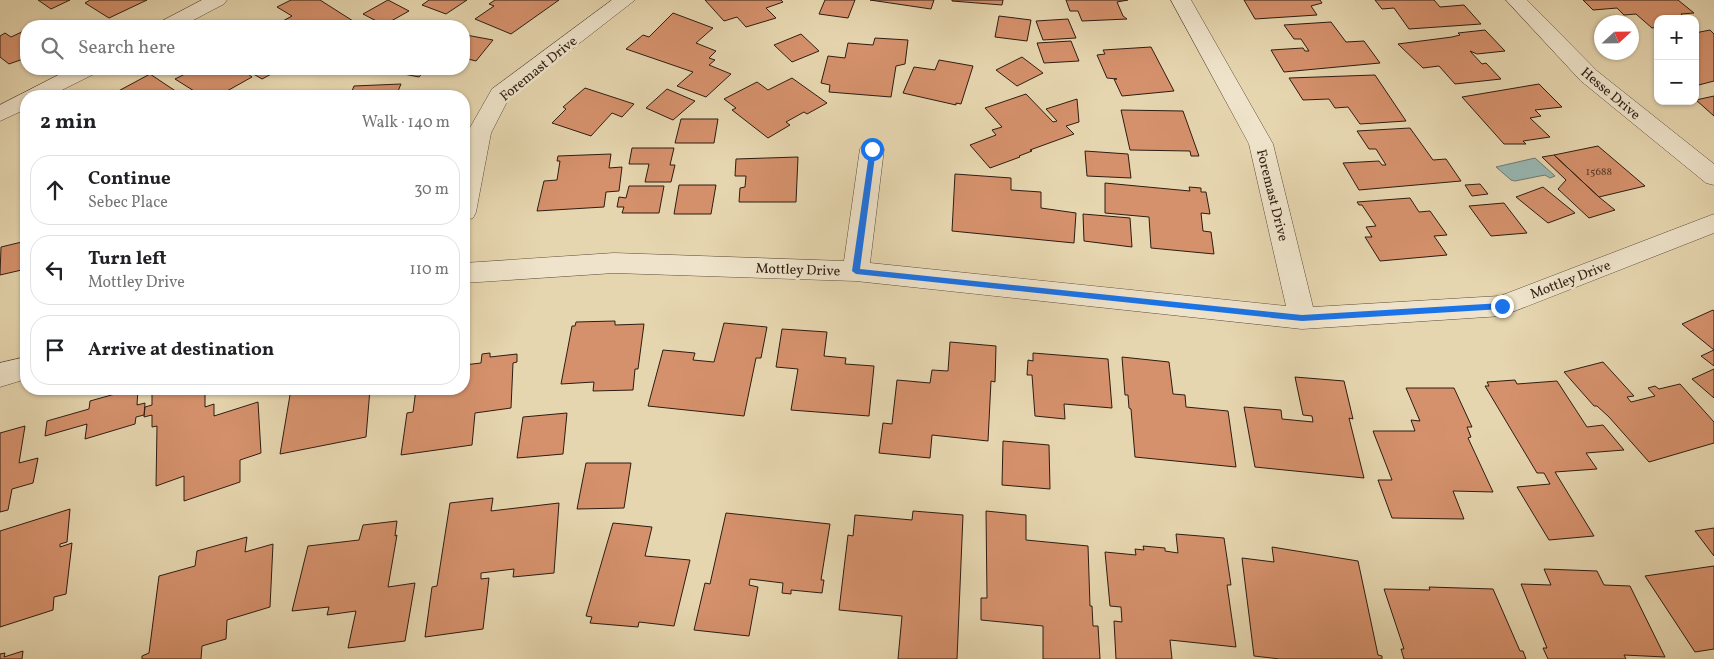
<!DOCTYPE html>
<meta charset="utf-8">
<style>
body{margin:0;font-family:Vollkorn,serif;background:#f6f6f6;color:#202124}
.controls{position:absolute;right:15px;top:15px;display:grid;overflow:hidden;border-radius:10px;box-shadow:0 1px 4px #0004}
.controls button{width:45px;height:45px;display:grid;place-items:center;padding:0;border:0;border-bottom:1px solid #e0e0e0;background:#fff;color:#202124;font:25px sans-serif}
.compass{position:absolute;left:1594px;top:15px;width:45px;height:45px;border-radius:50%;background:#fff;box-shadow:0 1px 4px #0004;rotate:68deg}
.stop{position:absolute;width:15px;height:15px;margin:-11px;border:4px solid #1a73e8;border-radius:50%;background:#fff}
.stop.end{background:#1a73e8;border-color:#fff;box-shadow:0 1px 5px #0008}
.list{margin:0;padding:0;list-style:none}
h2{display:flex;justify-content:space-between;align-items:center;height:65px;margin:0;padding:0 20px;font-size:21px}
h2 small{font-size:16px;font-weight:400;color:#757577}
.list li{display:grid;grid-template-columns:32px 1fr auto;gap:15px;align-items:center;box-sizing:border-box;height:70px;margin:0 10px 10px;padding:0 10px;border:1px solid #e0e0e0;border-radius:20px}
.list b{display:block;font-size:19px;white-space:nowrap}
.list p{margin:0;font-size:16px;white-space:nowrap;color:#757577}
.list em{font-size:16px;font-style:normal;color:#757577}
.icon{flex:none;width:28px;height:28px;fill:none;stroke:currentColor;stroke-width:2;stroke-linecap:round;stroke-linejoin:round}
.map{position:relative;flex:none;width:1714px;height:659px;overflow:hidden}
.search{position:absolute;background:#fff;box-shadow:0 1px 4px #0004;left:20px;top:20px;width:450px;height:55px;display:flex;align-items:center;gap:12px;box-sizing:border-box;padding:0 18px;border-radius:20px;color:#757577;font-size:19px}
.panel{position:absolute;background:#fff;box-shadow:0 1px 4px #0004;left:20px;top:90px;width:450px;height:305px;border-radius:20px}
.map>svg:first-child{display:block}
</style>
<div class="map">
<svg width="1714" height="659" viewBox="0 0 1714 659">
<rect width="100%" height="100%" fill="#e6d6af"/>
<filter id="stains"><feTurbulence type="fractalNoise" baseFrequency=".004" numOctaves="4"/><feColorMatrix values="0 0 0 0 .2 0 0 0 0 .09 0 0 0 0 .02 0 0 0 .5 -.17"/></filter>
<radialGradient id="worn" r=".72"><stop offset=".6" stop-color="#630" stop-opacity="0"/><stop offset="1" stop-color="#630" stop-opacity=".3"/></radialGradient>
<path fill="#98b7b3" stroke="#6e7972" d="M1535 158 1555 176 1550 178 1545 175 1515 181 1511 180 1496 167Z"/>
<path fill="#d5916c" stroke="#2e1c11" d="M38 0H70L51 9Z
M90 0H147L109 18 85 3Z
M291 0H320L353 21 343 26H288L281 22 292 16 277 7Z
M388 0 409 11 384 25 363 14Z
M429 0H467L446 14 422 5Z
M495 0H559L511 34 475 19 494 6 489 4Z
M705 0H781L783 2 766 8 776 18 746 27 737 17 724 21Z
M825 0H855L848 18 819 14Z
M870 0H934L931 9Z
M1003 0 1002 5 952 1V0Z
M1066 0H1128L1117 2 1123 16 1127 19 1082 21 1078 11H1070Z
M1244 0H1320L1322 3 1311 6 1317 15 1255 19Z
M1375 0H1434L1440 7 1464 5 1481 24 1409 29 1394 8 1382 9Z
M1583 0H1678L1694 13 1681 14 1686 19H1658V27L1652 28 1636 14 1624 15 1617 8 1593 10Z
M673 13 713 28 696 43 716 51 709 58 715 60 709 65 731 74 706 97 677 86 693 72 626 49 643 35 649 37Z
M999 16 1031 20 1027 41 995 37Z
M1068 19 1076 38 1043 40 1036 21Z
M1331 22 1346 42 1364 41 1380 63 1284 72 1271 50 1303 48 1305 51H1309L1301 39H1294L1284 25Z
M26 30V58L9 64 0 57V36L5 33 11 37Z
M1485 30 1505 51 1477 54 1470 51 1482 64 1486 63 1501 79 1455 84 1439 66 1423 68 1398 44 1452 37 1460 35 1458 33Z
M1710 30 1714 34V81L1695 86V33Z
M801 34 819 51 792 62 774 45Z
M466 35 493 40 476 61 464 58V38Z
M875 38 908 40 905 64 896 66 891 97 829 92 830 85 821 83 828 56 845 58 848 43 873 45Z
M1071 41 1079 61 1044 63 1037 43Z
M1151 47 1174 91 1122 96 1114 79H1117L1107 78 1097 55 1105 54 1103 50Z
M1022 57 1043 73 1017 86 996 70Z
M939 60 973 66 961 104 956 103V105L903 93 914 67 935 70Z
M195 69H281L262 79 250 72 248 74 252 77 218 96 213 93 211 94 214 96H202L175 79Z
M378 69H426L419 77Z
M150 74 183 96 111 95Z
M1375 75 1406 121 1360 124 1348 107 1335 108 1329 99 1303 100 1289 78Z
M792 78 827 103 807 114 804 112 786 122 790 125 768 138 732 110 736 108 724 99 757 82 768 90Z
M401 84 396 96H350L354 86Z
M1539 84 1562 107 1535 110 1541 116 1530 118 1550 137 1523 141 1526 144H1504L1462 97Z
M585 88 634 104 622 117 612 113 591 136 552 123 566 109 563 107Z
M667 89 695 101 673 120 646 108Z
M1026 94 1053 122 1057 121 1046 109 1077 99 1079 122 1066 126 1074 134 1030 150 1032 151 1019 156 1020 157 990 168 970 145 996 135 992 130 1002 127 985 108Z
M1714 96V116L1696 100Z
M1121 110 1183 111 1199 156H1191L1190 151 1130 150Z
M681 119H718L714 143H675Z
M1410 128 1433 160 1446 159 1461 181 1359 190 1343 163 1379 161 1382 165H1386L1376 149H1369L1357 131Z
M1598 146 1645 186 1599 197 1554 155Z
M632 148H674L670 165H675L671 182H645L649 164H629Z
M1085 151 1128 154 1131 178 1087 176Z
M611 154 609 168 622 167 619 191 606 192 604 207 537 211 544 181 557 180 560 161H557L558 156Z
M1554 155 1599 197 1615 210 1589 218 1558 189 1566 180 1542 157Z
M798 157 796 202H739L740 188 745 187 746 176H735L736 159Z
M955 174 1011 178V190L1041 192V208L1076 213 1074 243 952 231Z
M1105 183 1190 191 1189 187 1201 188V192H1206L1210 214 1201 213 1203 231 1211 232 1214 254 1151 248 1149 217 1105 213Z
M1480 184 1488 194 1472 196 1465 185Z
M679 185H716L711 214H674Z
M629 186H664L659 213H622L624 207H617L619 197 626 198Z
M1543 187 1575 213 1548 223 1516 197Z
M1410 198 1419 212 1430 211 1447 235 1434 236 1447 255 1380 261 1365 237H1372L1366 227 1376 226 1362 205H1359L1357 202Z
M1504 203 1527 233 1491 236 1469 206Z
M1083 214 1130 218 1132 247 1084 241Z
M26 241V269L0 275 1 247Z
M1713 310 1714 311V350L1682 324Z
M615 321V325L644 324 638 369H635L633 390 593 391 594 382 561 384 572 326H575L576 322Z
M724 323 767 327 761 358H756L744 416 648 406 663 350 695 353 693 360 714 362Z
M782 329 827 332 824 356 846 358 845 364 874 366 869 416 791 410 798 369 776 367Z
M950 342 996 346 995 382 991 381 988 441 932 435 930 458 879 453 883 423 892 424 897 380 930 383 932 370 948 371Z
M1714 350V366L1701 356Z
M490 353V357L517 354V362L513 363 511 408 475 413 472 445 401 455 407 413 413 412 416 389H464V365L481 363 482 354Z
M1033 353 1108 359 1112 408 1064 404 1065 419 1035 416 1032 375H1027L1028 360 1033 361Z
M1122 357 1169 362 1173 394 1185 395 1186 407 1228 411 1236 467 1135 457 1131 409 1129 408 1128 395H1125Z
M1603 362 1634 396 1627 397 1631 402 1655 396 1648 388 1655 386 1659 389 1680 384 1714 422V443L1649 462 1609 417 1597 406H1594L1564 372Z
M1714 369V398L1692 379Z
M1295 377 1344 381 1353 419 1349 418 1364 478 1255 467 1244 407 1281 410 1282 419 1313 422 1312 416 1303 415Z
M1515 380 1517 384 1557 381 1587 427 1603 425 1624 450 1586 453 1597 469 1555 472 1594 536 1549 540 1517 487 1550 484 1544 473H1537L1485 386H1489L1487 382Z
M1406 388H1454L1472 427H1467L1471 437 1468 438 1493 492 1453 491 1464 519 1392 518 1378 480H1392L1373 431H1415L1411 420 1420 421Z
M133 389H138L137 405 145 403 144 415 136 417 135 424 85 439 87 424 45 436 47 421 89 409 90 401Z
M165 389H205V407L214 404V416L258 402 261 453 240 460V482L184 501V476L156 486 157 426 152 427V415L144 417 145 407 152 405V392Z
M291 389H370L366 437 280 454Z
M567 413 563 454 517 458 523 417Z
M25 426 19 463 38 458 33 483 12 489 8 510 0 512V433Z
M1003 441 1049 445 1050 489 1002 485Z
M586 463H631L624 508 577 509Z
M493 498 491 511 559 503 554 573 513 577 514 569 481 573V579L489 578 483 629 425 637 432 587 437 586 450 503Z
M70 509 67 542 60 544V547L72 543 66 594 54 597 53 610 0 627V531Z
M913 511 963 515 957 659H898L902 616 839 610 848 535 853 536 855 515 912 520Z
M986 511 1026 515V540L1088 546 1090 606H1092L1093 626H1098L1100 659H1043V626L981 620V598H987Z
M726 513 830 524 821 580H824L822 593 791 590V594L782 593 783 583 750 579 749 585 758 587 749 636 694 630 705 583 710 584Z
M397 521 395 536 397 535 388 587 415 583 405 641 348 648 356 611 327 615 329 607 292 611 308 546 359 540 363 525Z
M613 523 652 527 645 556 690 560 674 626 639 622 638 627 590 623 592 617 586 616Z
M1714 528V556L1695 531Z
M1176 534 1224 538 1231 585H1227L1236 647 1170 640 1172 659H1116L1114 621 1122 622 1121 607 1110 606 1105 552 1136 555 1135 549 1144 550 1143 546 1165 548V551L1178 553Z
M247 537 245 552 273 544 270 607 227 620 226 639 202 646 201 659H142V656L149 653 159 576 195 566 197 551Z
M1272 547 1358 561 1378 655 1382 656V659H1280L1254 656 1242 558 1274 562Z
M1714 566V649L1695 652 1645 576Z
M1544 569 1597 571 1604 585 1630 586 1665 657 1624 655 1626 659H1548L1543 648H1547L1521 584 1551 585Z
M1429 587 1493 589 1520 651H1523L1526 659H1404L1401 649H1404L1384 589 1430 590Z
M23 651 22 659H0V654L5 653 4 657Z"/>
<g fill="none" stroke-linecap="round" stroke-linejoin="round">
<defs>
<path id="street" d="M202 0H227L224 4 182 26H157L160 22Z
M612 0H635L509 98 491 133 476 212 473 218 464 221V152L467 133 492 89Z
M1171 0H1191L1273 144 1313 307 1500 296 1714 214V233L1502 316 1302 329 856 281 614 273 464 283V263L614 253 844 261 860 149 864 143 872 141 880 143 884 149 870 263 1286 306 1249 144Z
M1506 0H1527L1597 71 1714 164V185L1706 183 1581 81Z
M70 69H97L94 74 50 96H26V109L0 121V105Z
M26 357V379L0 387V363Z"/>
</defs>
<use href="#street" stroke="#5c4a38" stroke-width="1"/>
<use href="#street" fill="#efe4cb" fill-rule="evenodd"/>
</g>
<path fill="#1a73e8" d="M870 147 876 149 860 269 1302 315 1502 303 1506 306 1502 309 1302 321 856 274 852 271Z"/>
<g text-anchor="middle" stroke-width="5" stroke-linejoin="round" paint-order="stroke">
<g font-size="11" fill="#583928">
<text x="1599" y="175">15688</text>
</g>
<g font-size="14" fill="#2e1c11" stroke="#efe4cb">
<text transform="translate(538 68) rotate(-39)" y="5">Foremast Drive</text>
<text transform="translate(1611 93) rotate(40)" y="5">Hesse Drive</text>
<text transform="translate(1273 195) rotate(76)" y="5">Foremast Drive</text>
<text transform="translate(798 269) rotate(2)" y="5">Mottley Drive</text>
<text transform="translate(1570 279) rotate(-21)" y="5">Mottley Drive</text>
</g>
</g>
<rect width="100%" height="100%" filter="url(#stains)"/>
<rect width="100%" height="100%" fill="url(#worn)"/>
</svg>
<div class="controls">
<button>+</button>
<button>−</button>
</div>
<svg class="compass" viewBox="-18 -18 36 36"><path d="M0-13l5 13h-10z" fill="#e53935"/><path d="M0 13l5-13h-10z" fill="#757577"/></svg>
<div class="stop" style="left:872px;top:149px"></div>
<div class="stop end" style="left:1502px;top:306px"></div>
<div class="search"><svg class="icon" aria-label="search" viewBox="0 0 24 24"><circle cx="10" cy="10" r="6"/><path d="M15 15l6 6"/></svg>Search here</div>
<section class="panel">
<h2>2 min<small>Walk · 140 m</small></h2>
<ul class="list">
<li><svg class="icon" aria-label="ahead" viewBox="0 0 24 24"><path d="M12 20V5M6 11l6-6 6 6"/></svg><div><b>Continue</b><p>Sebec Place</p></div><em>30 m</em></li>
<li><svg class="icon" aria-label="left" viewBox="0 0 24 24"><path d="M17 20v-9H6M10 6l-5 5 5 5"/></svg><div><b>Turn left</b><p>Mottley Drive</p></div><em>110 m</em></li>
<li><svg class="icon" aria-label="arrive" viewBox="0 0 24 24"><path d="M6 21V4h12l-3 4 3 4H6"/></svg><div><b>Arrive at destination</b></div></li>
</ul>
</section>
</div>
